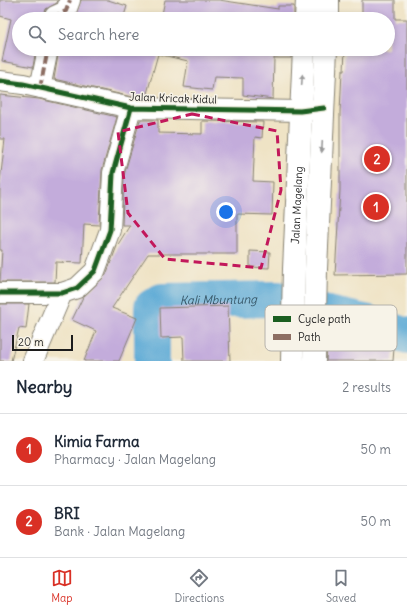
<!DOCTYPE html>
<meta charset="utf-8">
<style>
body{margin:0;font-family:Delius,sans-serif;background:#f2f2f3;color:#1f2937}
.scale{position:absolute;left:12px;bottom:10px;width:61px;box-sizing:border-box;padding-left:4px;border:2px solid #1c1c1c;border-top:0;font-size:11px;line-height:14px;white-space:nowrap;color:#1c1c1c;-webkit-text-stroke:3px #f7f3e8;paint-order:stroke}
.you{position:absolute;left:226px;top:212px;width:14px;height:14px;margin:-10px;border:3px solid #fff;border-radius:50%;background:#1a73e8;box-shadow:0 0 0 6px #1a73e833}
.badge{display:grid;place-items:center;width:26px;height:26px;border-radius:50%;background:#d93025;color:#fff;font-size:13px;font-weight:700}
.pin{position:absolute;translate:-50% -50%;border:2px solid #fff;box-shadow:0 1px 4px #0006}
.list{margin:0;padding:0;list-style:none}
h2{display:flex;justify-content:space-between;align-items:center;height:52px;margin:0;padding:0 16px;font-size:17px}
h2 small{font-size:13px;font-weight:400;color:#747a83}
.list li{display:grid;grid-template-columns:26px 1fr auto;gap:12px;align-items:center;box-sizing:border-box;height:72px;padding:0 16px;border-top:1px solid #e0e1e3}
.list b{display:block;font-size:15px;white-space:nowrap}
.list p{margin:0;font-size:13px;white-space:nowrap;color:#747a83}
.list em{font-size:13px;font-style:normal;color:#747a83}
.icon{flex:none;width:22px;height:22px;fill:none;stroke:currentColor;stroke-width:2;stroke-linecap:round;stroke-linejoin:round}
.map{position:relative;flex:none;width:407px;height:361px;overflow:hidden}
.search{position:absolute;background:#fff;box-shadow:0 2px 6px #0003;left:12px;right:12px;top:12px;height:44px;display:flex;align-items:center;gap:10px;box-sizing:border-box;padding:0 14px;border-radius:22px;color:#747a83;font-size:15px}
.sheet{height:196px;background:#fff}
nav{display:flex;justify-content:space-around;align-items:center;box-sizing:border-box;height:56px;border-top:1px solid #e0e1e3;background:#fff;font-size:11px;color:#747a83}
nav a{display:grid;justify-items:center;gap:2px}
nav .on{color:#d93025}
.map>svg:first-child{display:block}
</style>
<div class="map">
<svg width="407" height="361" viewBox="0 0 407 361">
<rect width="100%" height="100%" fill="#f7f3e8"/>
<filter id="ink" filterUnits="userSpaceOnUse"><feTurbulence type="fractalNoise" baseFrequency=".025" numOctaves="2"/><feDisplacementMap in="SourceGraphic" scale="8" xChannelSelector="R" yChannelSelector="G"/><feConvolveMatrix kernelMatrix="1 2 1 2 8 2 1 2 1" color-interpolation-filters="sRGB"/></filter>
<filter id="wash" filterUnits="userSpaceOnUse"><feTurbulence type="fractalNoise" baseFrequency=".012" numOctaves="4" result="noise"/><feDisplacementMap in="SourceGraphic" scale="16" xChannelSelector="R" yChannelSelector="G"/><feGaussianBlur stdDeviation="0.9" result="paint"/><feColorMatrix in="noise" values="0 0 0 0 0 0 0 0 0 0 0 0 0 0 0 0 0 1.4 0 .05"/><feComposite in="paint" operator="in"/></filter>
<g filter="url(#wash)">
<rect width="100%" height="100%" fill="#efe3c5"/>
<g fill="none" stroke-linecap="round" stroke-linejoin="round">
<path stroke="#5daad6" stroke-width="36" id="s1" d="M152 361V307L162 301 279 299 311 310 369 323 407 336"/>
</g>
<g id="blocks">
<path fill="#c3acdb" d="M0 0H58L57 3 46 9 43 19H19V49H36L33 67 2 61 11 19 0 16Z
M81 0H108L127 6 124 16 133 19H74Z
M165 0H219L278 9V6H294V19H161Z
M362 0H395V19H407V274L335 275 340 190V112L342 71H344L345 49H388V19H362Z
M59 49H291V58H274L273 99 243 95V78L214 77 212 90 184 87 188 61 158 54 146 97H132L54 79Z
M0 95 39 99 117 117 102 170 99 225 84 224 82 263 56 262 55 282H0L2 250H0V182L5 139H0Z
M140 120H158V133L202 134V121L263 122 262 138 255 137 253 181 273 182 272 215 237 214V254H148L112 308 137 318 119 361H84L96 331 72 320 83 297 106 275 117 246 130 225H122L124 175Z
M250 251 270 252 269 268 250 267Z
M0 304H29L26 329 19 328 11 361H0Z
M228 306 230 361H184L183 337 161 338 160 308Z
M327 344 394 348 393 361H326Z"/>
</g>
</g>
<g filter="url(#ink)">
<use href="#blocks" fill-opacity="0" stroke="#868070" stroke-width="1"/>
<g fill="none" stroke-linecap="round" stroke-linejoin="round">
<defs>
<path id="street" d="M54 19 55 16 66 11 70 0
M0 81 23 84 131 108 300 111 317 109
M40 88 48 49
M0 293H62L77 288 95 271 110 230 113 173 131 108
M33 361 62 293"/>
<g id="primary">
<path d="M306 19 307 0"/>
<path d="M328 19V0"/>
<path id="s2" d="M292 361 294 269 304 49"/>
<path d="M314 361 316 269 326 49"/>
</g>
</defs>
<use href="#street" stroke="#868070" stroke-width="22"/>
<use href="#primary" stroke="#868070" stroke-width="24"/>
<use href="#street" stroke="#fff" stroke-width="20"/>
<use href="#primary" stroke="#fff" stroke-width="22"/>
<path stroke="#8d6e63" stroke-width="4" stroke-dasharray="8 4" stroke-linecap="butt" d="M54 19 55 16 66 11 70 0
M40 88 48 49"/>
<defs>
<path id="cycleway" d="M0 81 23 84 131 108 300 111 324 108
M0 293H62L77 288 95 271 110 230 113 173 131 108"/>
</defs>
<use href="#cycleway" stroke="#f7f3e8" stroke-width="8"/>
<use href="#cycleway" stroke="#1b5e20" stroke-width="5"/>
</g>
<defs><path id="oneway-solid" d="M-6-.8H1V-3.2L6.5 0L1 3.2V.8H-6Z"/></defs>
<g fill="#999">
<use href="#oneway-solid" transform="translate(302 80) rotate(-86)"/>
<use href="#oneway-solid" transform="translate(322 147) rotate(93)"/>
</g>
</g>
<path fill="none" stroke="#c2185b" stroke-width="3" stroke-dasharray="8 5" stroke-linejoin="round" d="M192 114 277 131 281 190 261 268 165 259 128 213 118 132Z"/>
<g text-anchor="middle" stroke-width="3" stroke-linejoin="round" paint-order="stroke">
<g font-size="11" fill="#1c1c1c" stroke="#f7f3e8">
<text transform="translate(173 98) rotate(2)" y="4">Jalan Kricak Kidul</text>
<text dy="4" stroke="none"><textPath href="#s2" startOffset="156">Jalan Magelang</textPath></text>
</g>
<g font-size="12" font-style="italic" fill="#365566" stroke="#f7f3e8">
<text dy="4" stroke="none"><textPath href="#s1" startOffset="122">Kali Mbuntung</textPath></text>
</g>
</g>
<rect x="265" y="305" width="132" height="46" rx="6" fill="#f7f3e8" stroke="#b5b2ab" stroke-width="1"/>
<rect x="273" y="316" width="18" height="6" fill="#1b5e20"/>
<rect x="273" y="334" width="18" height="6" fill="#8d6e63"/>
<g font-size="11" fill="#1c1c1c">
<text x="298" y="323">Cycle path</text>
<text x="298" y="341">Path</text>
</g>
</svg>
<div class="scale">20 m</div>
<div class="you"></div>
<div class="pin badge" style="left:376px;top:207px">1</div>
<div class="pin badge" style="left:377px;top:159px">2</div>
<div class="search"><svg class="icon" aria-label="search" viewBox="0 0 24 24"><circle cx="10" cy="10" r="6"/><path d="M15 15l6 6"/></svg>Search here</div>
</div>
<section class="sheet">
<h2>Nearby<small>2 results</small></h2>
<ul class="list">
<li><span class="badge">1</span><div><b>Kimia Farma</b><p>Pharmacy · Jalan Magelang</p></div><em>50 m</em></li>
<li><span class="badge">2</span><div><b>BRI</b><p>Bank · Jalan Magelang</p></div><em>50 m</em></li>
</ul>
</section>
<nav>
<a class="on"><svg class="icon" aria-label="map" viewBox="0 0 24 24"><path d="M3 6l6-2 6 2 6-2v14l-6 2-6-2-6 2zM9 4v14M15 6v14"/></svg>Map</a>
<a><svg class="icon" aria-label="directions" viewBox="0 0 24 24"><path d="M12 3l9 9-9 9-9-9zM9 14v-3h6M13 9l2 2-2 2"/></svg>Directions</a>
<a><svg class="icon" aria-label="saved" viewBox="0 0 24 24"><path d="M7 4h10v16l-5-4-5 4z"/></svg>Saved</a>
</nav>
